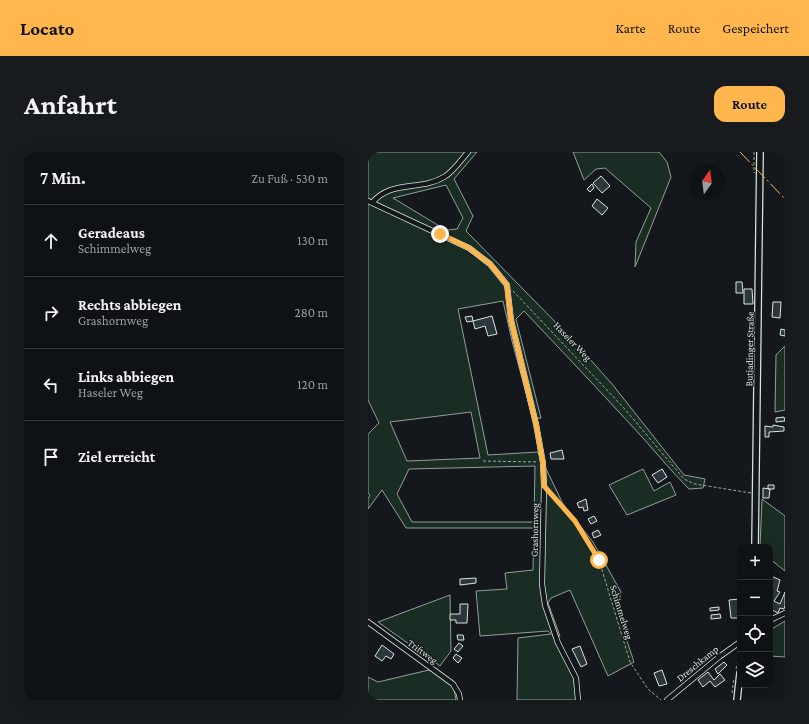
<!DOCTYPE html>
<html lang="de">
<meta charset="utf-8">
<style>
body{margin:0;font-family:"Crimson Pro",serif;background:#181b1e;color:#f1f3f6}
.controls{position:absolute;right:12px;bottom:12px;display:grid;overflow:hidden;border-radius:8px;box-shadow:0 4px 16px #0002}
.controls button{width:36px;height:36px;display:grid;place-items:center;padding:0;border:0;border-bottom:1px solid #2f3234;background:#0f1215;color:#f1f3f6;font:20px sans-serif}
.compass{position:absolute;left:321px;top:12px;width:36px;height:36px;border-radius:50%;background:#0f1215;box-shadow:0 4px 16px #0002;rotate:14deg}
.stop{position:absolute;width:12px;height:12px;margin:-9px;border:3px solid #ffb74d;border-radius:50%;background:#fff}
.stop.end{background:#ffb74d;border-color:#fff;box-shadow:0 1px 4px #0008}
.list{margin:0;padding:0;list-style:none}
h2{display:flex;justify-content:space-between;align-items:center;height:52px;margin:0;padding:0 16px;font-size:17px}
h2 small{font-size:13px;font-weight:400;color:#9b9ea0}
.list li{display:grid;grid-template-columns:26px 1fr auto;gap:12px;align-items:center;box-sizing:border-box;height:72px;padding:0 16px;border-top:1px solid #2f3234}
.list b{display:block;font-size:15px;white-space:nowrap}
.list p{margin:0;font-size:13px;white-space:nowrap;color:#9b9ea0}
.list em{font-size:13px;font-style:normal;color:#9b9ea0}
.icon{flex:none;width:22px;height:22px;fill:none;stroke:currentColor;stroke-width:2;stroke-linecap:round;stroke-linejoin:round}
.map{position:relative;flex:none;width:417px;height:548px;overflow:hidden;border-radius:12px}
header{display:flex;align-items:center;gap:24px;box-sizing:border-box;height:56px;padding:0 20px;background:#ffb74d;color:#111}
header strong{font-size:19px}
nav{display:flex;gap:22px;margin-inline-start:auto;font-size:14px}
.intro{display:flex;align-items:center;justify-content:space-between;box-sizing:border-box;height:96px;padding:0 24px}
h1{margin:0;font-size:28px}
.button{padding:10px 18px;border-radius:12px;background:#ffb74d;color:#111;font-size:14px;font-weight:700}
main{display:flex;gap:24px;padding:0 24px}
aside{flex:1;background:#0f1215;border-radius:12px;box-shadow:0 4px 16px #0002}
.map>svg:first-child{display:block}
</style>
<header>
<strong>Locato</strong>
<nav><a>Karte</a><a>Route</a><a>Gespeichert</a></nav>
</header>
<div class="intro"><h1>Anfahrt</h1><a class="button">Route</a></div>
<main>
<aside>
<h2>7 Min.<small>Zu Fuß · 530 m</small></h2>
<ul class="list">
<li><svg class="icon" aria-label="ahead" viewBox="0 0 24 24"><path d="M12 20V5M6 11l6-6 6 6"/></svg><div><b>Geradeaus</b><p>Schimmelweg</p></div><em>130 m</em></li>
<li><svg class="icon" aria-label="right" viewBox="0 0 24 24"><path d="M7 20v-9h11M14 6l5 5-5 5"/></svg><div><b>Rechts abbiegen</b><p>Grashornweg</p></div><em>280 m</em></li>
<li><svg class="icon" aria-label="left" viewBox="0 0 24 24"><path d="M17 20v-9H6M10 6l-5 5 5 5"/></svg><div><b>Links abbiegen</b><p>Haseler Weg</p></div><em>120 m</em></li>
<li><svg class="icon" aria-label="arrive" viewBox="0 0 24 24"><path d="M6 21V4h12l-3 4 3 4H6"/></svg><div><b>Ziel erreicht</b></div></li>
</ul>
</aside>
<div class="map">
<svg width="417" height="548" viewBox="0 0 417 548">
<rect width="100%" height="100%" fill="#14181c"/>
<path fill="#1a2d24" stroke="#939e99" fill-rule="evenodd" d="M0 0H109L86 27 105 64 98 79 205 188 244 232 316 323 337 327 335 336 321 337C300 316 283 294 263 273 228 235 192 197 156 159L148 167 173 266 165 267 144 189 135 149 90 157 120 303 170 300 195 352 225 390 253 440C247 460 260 491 266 510L240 524 202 438 183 446 180 451 192 484 184 482 205 523 209 548H149L150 486 183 482 180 479 112 484 108 439 139 437 137 421 165 418 166 376H38L14 338 0 357V347L2 343 0 341V282L11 271 0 248ZM78 33 95 66 89 77 78 78 25 46ZM103 260 112 306 39 309 22 270ZM167 314 166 370H44L29 342 41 317Z
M205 0H291L299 10 303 25 267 115 268 90 283 56 237 16 228 17 216 28Z
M417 194V258L407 260 408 203Z
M275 317 286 339 302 330 308 343 259 363 241 333Z
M394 347 417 364V419L402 407V395H392Z
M82 443 83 499 72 514 10 470Z
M417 469V505L402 504V478Z
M65 517 85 532 88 548H0V525L10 530Z"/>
<path fill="#2c363c" stroke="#d8e6dc" d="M233 24 242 34 234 41 225 31Z
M224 32 226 36 222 40 219 37Z
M229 47 240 56 234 63 224 54Z
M368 130H374L375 141H368Z
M376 137H384L385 152H376Z
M405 150H413L412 166 404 165Z
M104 164 105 169 99 170 97 165Z
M124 164 129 182 120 184 117 174 107 177 105 169Z
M413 177 417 178V184L412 183Z
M416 265 417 269 408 270V266Z
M405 273 416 275V279L401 280V285H397V274L405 275Z
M194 298 196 307H183L182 301Z
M294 317 299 325 290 331 284 323Z
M400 333H406V337H400Z
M395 336 402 337 401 346H395Z
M218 347 220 358 216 359 215 355 211 356 209 351Z
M226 364 229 369 223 372 220 367Z
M230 378 233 383 226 386 224 381Z
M403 424 412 428 409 439 412 440 406 449 412 452 417 440V454L416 457 412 456 410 461 402 457V440L405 433 402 432Z
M108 426V431L92 433V427Z
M371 447 372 466H363L361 448Z
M92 452H100L99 471H88V468H82V462H92Z
M351 455V458L342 459V456Z
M352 462 353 466 343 467V463Z
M89 483H95L96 488H90Z
M91 491 95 494 90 500 86 497Z
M14 493 26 502 23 507 18 504 14 509 7 504Z
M212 494 219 512 213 515 204 497Z
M88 502 94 506 90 511 85 506Z
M356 510 359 513 350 522 347 517Z
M294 518 299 532 291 534 286 521Z
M340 520 346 528 352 522 357 528 347 535 342 529 335 535 330 528Z
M386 533H396V535L386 534Z"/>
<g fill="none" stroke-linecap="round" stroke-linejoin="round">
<defs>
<path id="minor" d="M0 49 101 96 122 112 139 133 143 168 168 272 175 311 176 334 174 432 177 453 190 491 208 526 210 548
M4 51C22 28 53 39 76 25 85 20 93 8 100 0
M402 468 417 461
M0 470 85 532 91 542 92 548
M299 548 351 505 372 490"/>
<path id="tertiary" d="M387 395 392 0
M369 548 372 521"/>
</defs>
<use href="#minor" stroke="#d8e6dc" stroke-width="6"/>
<use href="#tertiary" stroke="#d8e6dc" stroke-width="8"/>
<path stroke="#9da8a2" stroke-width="1" stroke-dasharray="3 2" stroke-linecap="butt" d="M386 0V21
M145 139 255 255 316 327 327 332 383 341
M115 309 170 310
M181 339 207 369 231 408 262 510 280 537 293 548
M368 517 372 500
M364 541 366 526"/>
<use href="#minor" stroke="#14181c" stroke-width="4.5"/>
<use href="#tertiary" stroke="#14181c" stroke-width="5.5"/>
<path stroke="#ffb74d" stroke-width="1" stroke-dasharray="14 3 2 3" stroke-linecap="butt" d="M372 0 417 47"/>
</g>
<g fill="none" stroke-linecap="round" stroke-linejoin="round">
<path stroke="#ffb74d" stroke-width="5" d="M72 82 101 96 122 112 139 133 143 168 168 272 175 311 176 334 207 369 231 408"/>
</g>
<g text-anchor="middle" stroke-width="3" stroke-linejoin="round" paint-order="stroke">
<g font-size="10" fill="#d8e6dc" stroke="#14181c">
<text transform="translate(205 189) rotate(46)" y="4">Haseler Weg</text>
<text transform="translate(381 197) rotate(-89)" y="4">Butjadinger Straße</text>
<text transform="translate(166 378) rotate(-89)" y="4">Grashornweg</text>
<text transform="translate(254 460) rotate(73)" y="4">Schimmelweg</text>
<text transform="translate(55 499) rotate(36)" y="4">Triftweg</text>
<text transform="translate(329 511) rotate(-39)" y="4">Dreschkamp</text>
</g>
</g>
</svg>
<div class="controls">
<button>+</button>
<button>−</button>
<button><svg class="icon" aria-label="locate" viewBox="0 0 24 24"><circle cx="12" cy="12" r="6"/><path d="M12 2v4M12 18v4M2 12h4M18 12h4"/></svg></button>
<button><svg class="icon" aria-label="layers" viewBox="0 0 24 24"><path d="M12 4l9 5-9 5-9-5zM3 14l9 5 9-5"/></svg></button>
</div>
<svg class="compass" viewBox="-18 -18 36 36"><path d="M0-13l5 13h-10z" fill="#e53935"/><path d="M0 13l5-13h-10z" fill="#9b9ea0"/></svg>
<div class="stop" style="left:231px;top:408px"></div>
<div class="stop end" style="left:72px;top:82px"></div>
</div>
</main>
